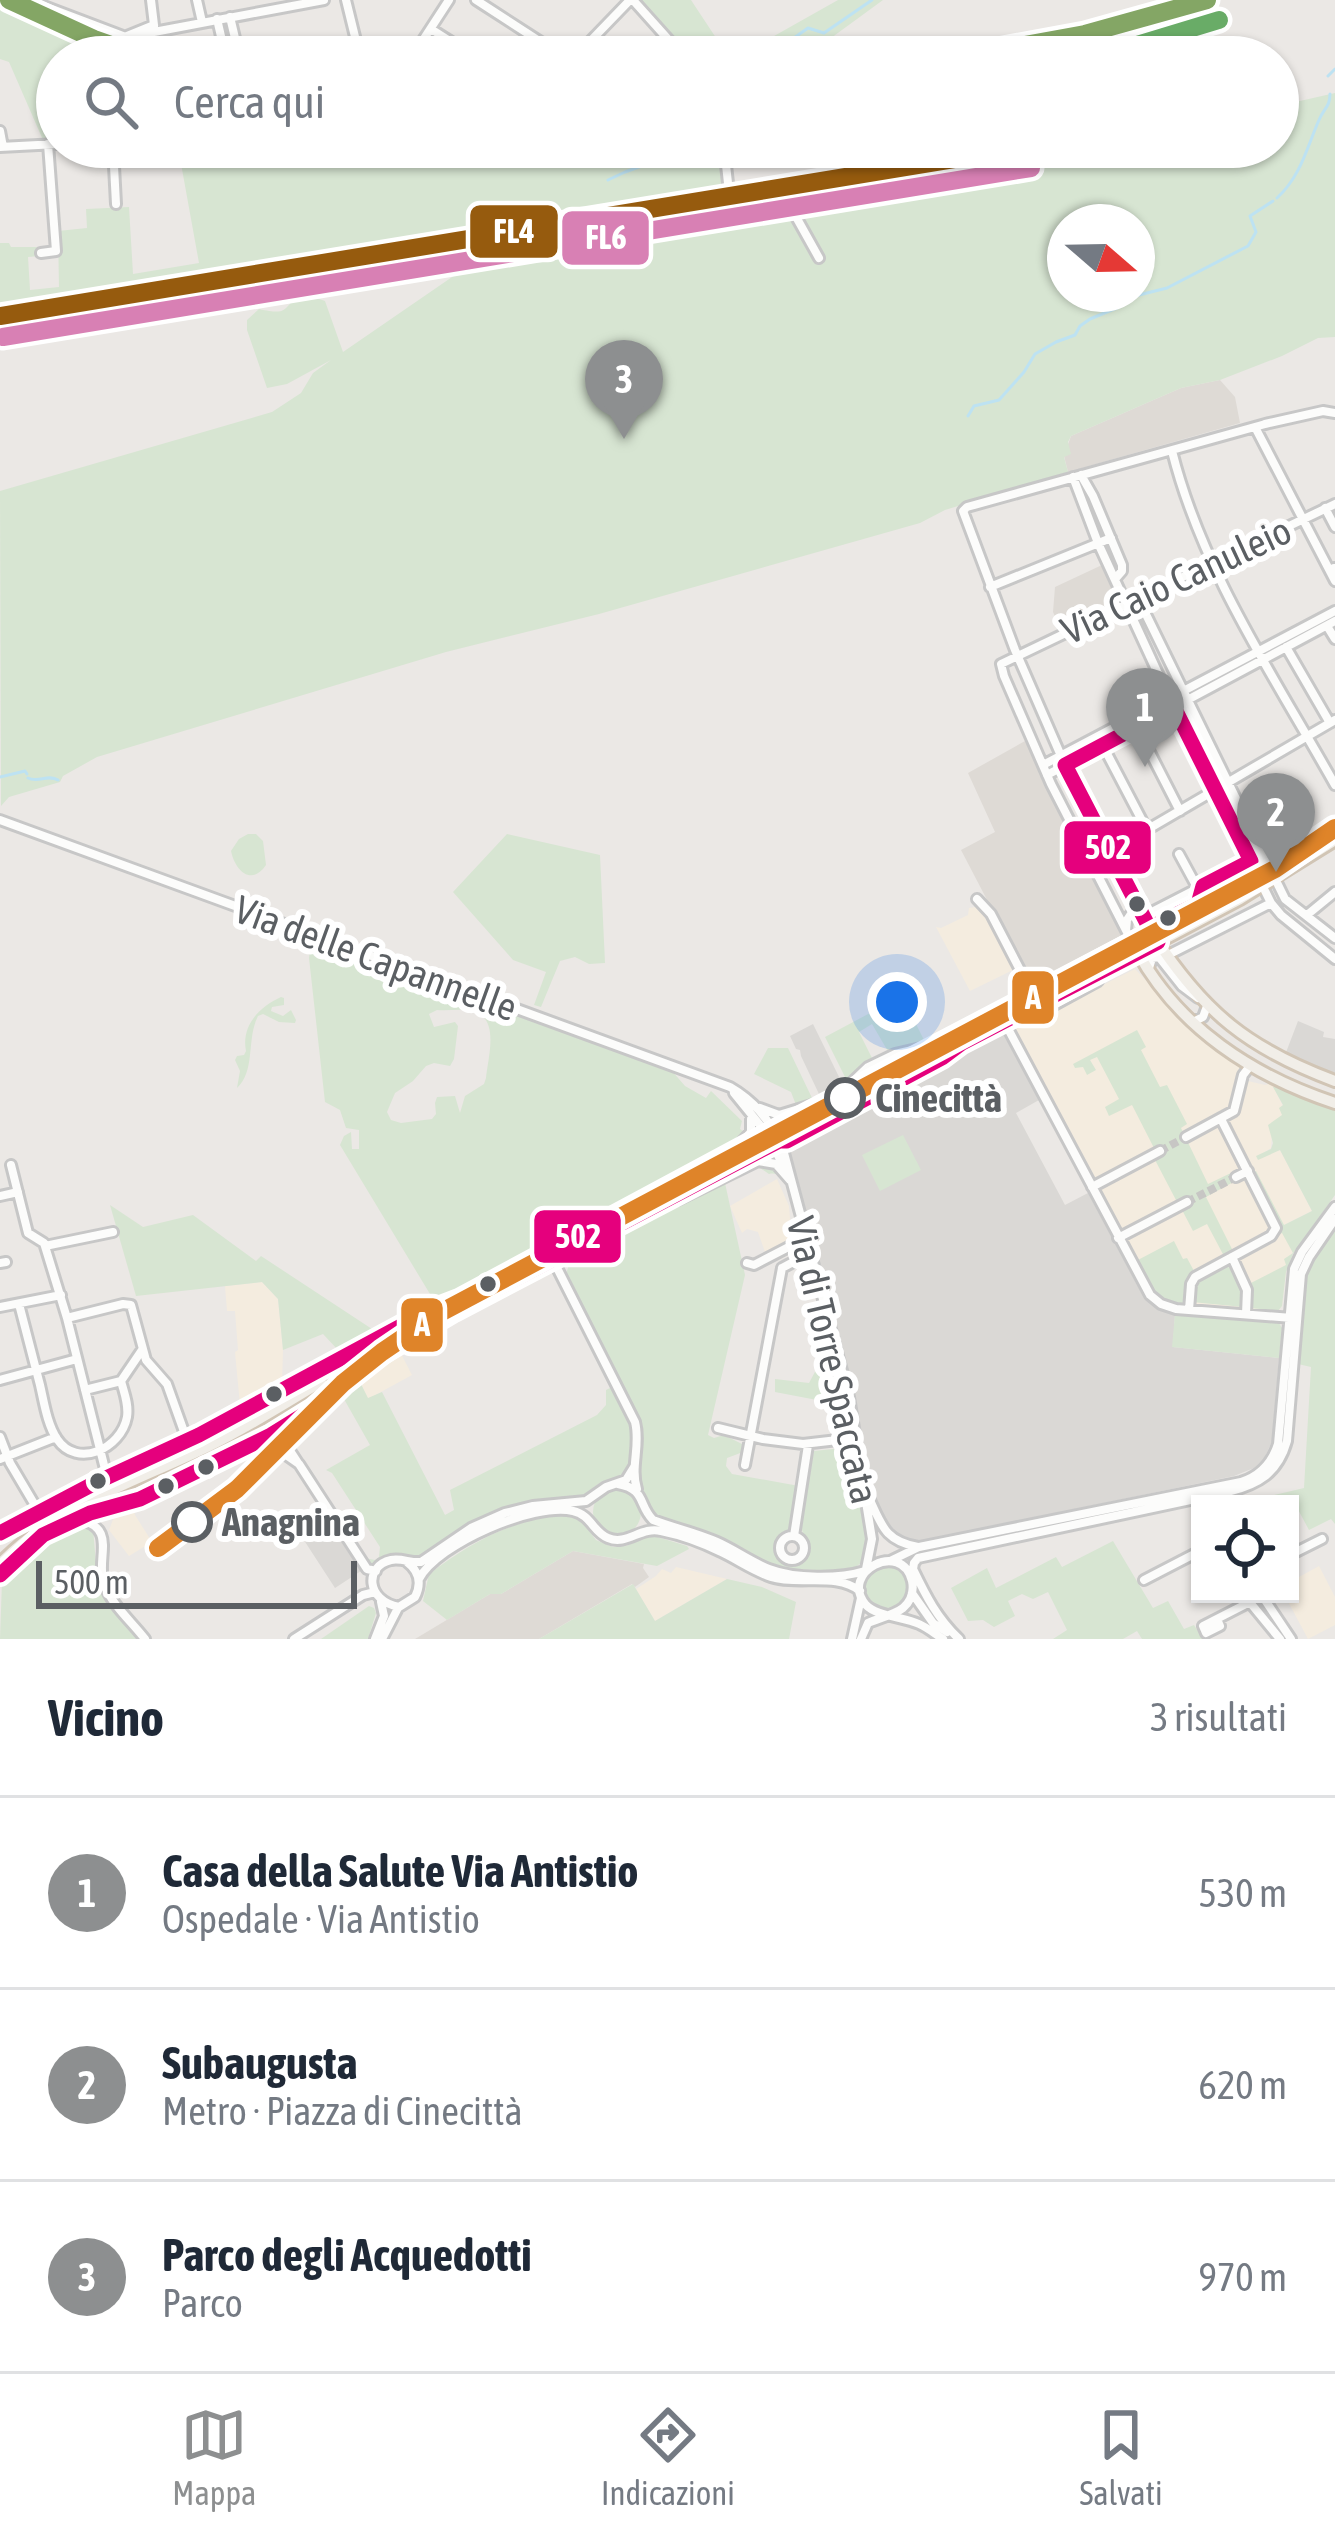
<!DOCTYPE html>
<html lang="it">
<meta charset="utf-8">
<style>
body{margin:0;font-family:"Asap Condensed",sans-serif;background:#f6f6f7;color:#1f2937}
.controls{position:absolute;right:36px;bottom:36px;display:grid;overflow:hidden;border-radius:0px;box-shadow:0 3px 9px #0004}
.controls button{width:108px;height:108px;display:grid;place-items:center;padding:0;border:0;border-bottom:3px solid #e0e1e3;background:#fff;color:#1f2937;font:60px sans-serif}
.compass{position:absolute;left:1047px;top:204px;width:108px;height:108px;border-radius:50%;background:#fff;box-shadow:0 3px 9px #0004;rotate:110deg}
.scale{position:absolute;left:36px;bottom:30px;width:321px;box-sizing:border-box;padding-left:12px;border:6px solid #5b5f63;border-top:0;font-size:33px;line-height:42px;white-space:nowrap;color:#5b5f63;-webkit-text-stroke:9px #fff;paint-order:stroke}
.you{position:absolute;left:897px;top:1002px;width:42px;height:42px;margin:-30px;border:9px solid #fff;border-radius:50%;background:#1a73e8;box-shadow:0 0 0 18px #1a73e833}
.badge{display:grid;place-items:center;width:78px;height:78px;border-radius:50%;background:#8d8f90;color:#fff;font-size:39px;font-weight:700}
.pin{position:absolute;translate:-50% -99px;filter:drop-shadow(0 3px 6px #0008)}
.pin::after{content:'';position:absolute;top:63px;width:42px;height:36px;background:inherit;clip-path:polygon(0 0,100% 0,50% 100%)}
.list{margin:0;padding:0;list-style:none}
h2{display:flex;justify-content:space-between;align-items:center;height:156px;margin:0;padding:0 48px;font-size:51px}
h2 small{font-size:39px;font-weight:400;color:#747a83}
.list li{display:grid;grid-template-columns:78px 1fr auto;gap:36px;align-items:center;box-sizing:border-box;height:192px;padding:0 48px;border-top:3px solid #e0e1e3}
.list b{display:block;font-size:45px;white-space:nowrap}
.list p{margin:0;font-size:39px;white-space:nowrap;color:#747a83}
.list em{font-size:39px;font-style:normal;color:#747a83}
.icon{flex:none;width:66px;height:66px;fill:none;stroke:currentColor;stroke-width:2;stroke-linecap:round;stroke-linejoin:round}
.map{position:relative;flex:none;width:1335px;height:1639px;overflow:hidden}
.search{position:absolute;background:#fff;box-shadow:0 3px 9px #0004;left:36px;right:36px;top:36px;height:132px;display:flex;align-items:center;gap:30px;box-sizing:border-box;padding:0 42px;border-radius:66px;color:#747a83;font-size:45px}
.sheet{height:732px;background:#fff}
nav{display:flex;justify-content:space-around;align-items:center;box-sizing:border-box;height:168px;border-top:3px solid #e0e1e3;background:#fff;font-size:33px;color:#747a83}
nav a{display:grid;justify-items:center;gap:6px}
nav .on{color:#8d8f90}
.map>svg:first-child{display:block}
</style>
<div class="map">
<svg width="1335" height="1639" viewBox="0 0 1335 1639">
<rect width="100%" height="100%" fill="#ebe8e5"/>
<path fill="#f4ecdf" d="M976 907 984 913 1013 970 970 991 936 927 941 928 968 915 969 908Z
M1135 969 1172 1008 1240 1066 1238 1083 1248 1081 1265 1085 1271 1083 1277 1086 1274 1088 1283 1106 1282 1115 1272 1133 1271 1148 1257 1157 1280 1150 1312 1211 1284 1225 1293 1254 1287 1264 1282 1306 1278 1311 1185 1304 1167 1301 1152 1292 1014 1029Z
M777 1179 789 1206 792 1242 766 1255 758 1232 747 1229 742 1233 730 1206Z
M262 1282 278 1299 283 1350 282 1385 240 1405 235 1352 238 1350 235 1311H227L225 1286Z
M398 1348 412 1375 368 1399 357 1376 365 1367Z
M133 1506 135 1515 152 1542 129 1556 109 1530 114 1517Z
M1319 1566 1335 1597V1625L1308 1639 1284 1594H1290V1582Z
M676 1567 727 1579 655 1621 636 1589 656 1576 662 1569 671 1573Z"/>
<path fill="#dad8d5" d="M1298 1021 1324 1032 1323 1037 1335 1039V1076L1285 1055Z
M813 1024 843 1085 823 1095 819 1094 801 1056 800 1050 796 1049 790 1036Z
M1004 1031 1039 1100 1016 1113 1065 1205 1088 1193 1141 1292 1155 1307 1175 1314 1173 1347 1279 1358 1272 1441 1264 1459 1254 1468 1234 1476 921 1541 906 1542 887 1529 866 1482 851 1392 786 1145 896 1091 895 1088Z
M328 1520 361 1571 335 1588 298 1531 313 1522 317 1527Z"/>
<path fill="#dedad5" d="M1220 380 1235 397 1240 423 1068 472 1064 456 1071 436 1181 388Z
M1102 565 1118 601 1060 628 1053 612 1055 587Z
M1025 741 1123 936 1032 986 961 850 995 832 968 773Z
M573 1551 644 1564 643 1568 649 1577 635 1587 632 1584 539 1639H415L490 1594H501Z"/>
<path fill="#d7e5d2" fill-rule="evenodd" d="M632 0H691L726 53 745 56 767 40 838 0H883L805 57H688Z
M0 1 66 33 118 54 117 57H57V139L43 140 9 62 0 59Z
M943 42 944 57H845L869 48Z
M1335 93V337L1318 338 1282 356 1220 380 1181 388 1071 436 1068 442 1071 454 1064 457 1068 472 945 510 920 523 599 614 446 652 97 757 63 776 60 782 9 797 1 806 0 491 272 412 301 393 313 373 331 360 287 384 267 388 247 330V320L259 309C294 317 279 305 305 294L325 301 343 352 503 242 1048 147H1278V106ZM1065 222H1137V294H1065Z
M178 147H724L727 191 0 310V243H9L11 247H39L40 256 28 257 30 290 59 287 58 231 87 228 86 209 129 207 133 274 199 263Z
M248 834H256L263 841 266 865C251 887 235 870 231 851L239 839Z
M507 834 600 855 605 963 589 964 575 957 560 961 541 1007 534 1005 546 972 513 960 453 892Z
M315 939 672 1071 685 1086 706 1098 711 1091 742 1121 740 1129 747 1134 714 1159 629 1206C594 1211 572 1233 543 1250 510 1270 473 1286 439 1303L433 1299 340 1145 344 1136 351 1132 352 1149H359V1130L346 1128 340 1110 325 1102 309 958 311 941ZM437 1010C447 1011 457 1009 467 1010 502 1013 488 1056 486 1078L484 1084 465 1096 460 1113 455 1096 437 1097 435 1103 436 1114 432 1119 401 1123 391 1120 387 1112 395 1093 413 1081 426 1066 434 1063 450 1066 454 1059 458 1026 455 1022 434 1027 429 1014Z
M902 996 926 1044 898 1048 889 1053 872 1024 859 1032 873 1060 859 1068 848 1083 825 1037Z
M281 997 284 998V1005L272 1007 271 1011 283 1016 291 1010 296 1020 295 1023 279 1022 263 1014 258 1016C246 1040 256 1070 237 1088L240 1071 235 1060 237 1056 244 1055 246 1051C241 1026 259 1007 281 997Z
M1137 1030 1146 1047 1141 1050 1160 1087 1167 1085 1187 1124 1181 1128 1208 1184 1233 1172 1237 1180 1206 1197 1234 1253 1225 1258 1207 1224 1193 1231 1181 1208 1188 1204 1185 1198 1177 1202 1154 1158 1161 1153 1157 1146 1154 1148 1132 1105 1109 1116 1105 1107 1119 1099 1097 1057 1090 1060 1096 1070 1087 1075 1083 1067 1075 1068 1073 1064Z
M768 1048H788L813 1100 796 1105 791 1092 754 1074Z
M1277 1086 1335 1108V1195L1293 1254 1286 1272 1282 1306 1278 1311 1250 1308 1252 1294 1249 1284 1286 1265 1284 1259 1293 1253 1282 1233 1273 1237 1277 1232 1252 1173 1256 1171 1284 1225 1312 1211 1280 1150 1258 1160 1256 1156 1271 1149 1273 1143 1268 1125 1282 1115 1279 1108 1283 1105 1273 1087Z
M903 1135 921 1170 880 1191 862 1155Z
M763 1163C780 1166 785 1180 791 1195 786 1184 782 1171 769 1174L757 1166 725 1183 745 1275 708 1435 714 1438 724 1435 742 1444 743 1452 727 1458 726 1466 732 1474 799 1486C797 1498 797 1515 791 1526 783 1542 770 1534 778 1559L792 1565 802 1561 807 1552 801 1525 814 1451 851 1447 868 1547 865 1560 850 1571 785 1569 772 1565 719 1538 655 1515 637 1480 642 1439 638 1419 566 1274 570 1262 579 1254 750 1166Z
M110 1205 143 1227 193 1215 256 1261 261 1256 372 1329 338 1350 323 1334 283 1350 278 1299 262 1282 136 1296Z
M1335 1227V1524L1331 1519 1309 1530 1294 1502 1266 1504 1262 1498 1304 1488 1311 1367 1298 1364 1304 1280 1314 1257Z
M1174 1241 1183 1259 1187 1258 1194 1271 1187 1281 1185 1304C1153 1299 1151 1289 1136 1261Z
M1224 1264C1240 1274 1244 1288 1243 1307L1192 1302C1195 1275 1201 1276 1224 1264Z
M1175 1314 1279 1323 1282 1328 1279 1358 1172 1347Z
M823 1357 834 1397 817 1400 775 1392V1379L809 1383Z
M357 1376 368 1398 382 1392 445 1515 454 1510 450 1490 597 1415 606 1405V1390L610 1388C634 1412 639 1445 625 1476L601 1482 580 1498 528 1501 490 1513 472 1521 418 1557 388 1554 370 1565 364 1558 375 1560 379 1557 380 1547 332 1473 326 1470 370 1445 340 1392Z
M593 1512a24 24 0 1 1 48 0a24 24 0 1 1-48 0Z
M554 1516H569L582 1521 596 1540 613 1547 626 1546 651 1535 687 1546 689 1549 657 1566 573 1551 501 1594H490L447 1620 423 1601 429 1574C468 1545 504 1523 554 1516Z
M80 1522 93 1528 98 1588 137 1639H0L2 1581 46 1537Z
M1113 1541 1153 1608 1168 1601 1184 1629 1194 1625 1203 1639H1142L1137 1631 1123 1639H1053L1067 1630 1048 1592 1033 1599 1022 1594 1008 1601 1015 1616 994 1627 983 1620 968 1621 951 1588 987 1568 996 1588 1056 1557 1062 1567Z
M865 1587a21 21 0 1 1 42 0a21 21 0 1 1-42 0Z
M727 1579 762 1587 796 1602 789 1639H539L633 1584 655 1621Z
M369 1606 374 1608 376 1613 368 1639H321Z"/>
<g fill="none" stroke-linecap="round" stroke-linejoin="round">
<path stroke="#bde2f2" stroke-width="3" d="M767 57 808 28 824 33 872 0
M1328 76 1335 69
M608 180 625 172 695 147
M1277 198C1301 176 1307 147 1319 120 1324 108 1330 107 1330 94
M968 416 974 406 999 400 1024 372 1035 354 1056 342 1075 335 1080 326 1090 319 1119 307 1135 296 1167 288 1248 246 1256 232 1250 216 1273 201
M0 777 25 771 27 774
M28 778C38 783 48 774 58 780"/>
<path stroke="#c7c6c4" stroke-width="8" stroke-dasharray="8 4" stroke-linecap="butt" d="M729 192 731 205
M1160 1151 1186 1137
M1187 1202 1236 1177"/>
<defs>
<path id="minor" d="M28 0 123 36 137 37 154 32V25
M151 0 154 25
M197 0 202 22
M346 0 360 57
M476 0 564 57
M633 0 684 57
M230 17 235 38
M217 19 223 45
M431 29 475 57
M154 32 324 0
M127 36 154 25
M593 41 608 57
M119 57 126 37
M412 57 449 0
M575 57 630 0
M0 131 3 147
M0 147 57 144
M113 147 116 204
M724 147 729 192
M41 253 56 251 48 144
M523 254 534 247 780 207 795 215 819 258
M1265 424 1323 411 1335 413
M1256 429 1335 581
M1172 451C1202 571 1275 678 1335 785
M1081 475 1093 496 1122 565V571L1115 579
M1073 477 1098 543 1166 691 1271 903 1281 915 1335 959
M1325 508 1335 527
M1334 568H1335
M990 587 1111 538
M1138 598 1285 899 1335 938
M1327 626 1335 639
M1286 647 1330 723
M1137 727 1180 811
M1103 746 1147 830
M1043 765 1335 611
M1047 775 1335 621
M0 820 730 1087C756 1102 774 1125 784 1153L849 1397 872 1539 866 1569
M1179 854 1198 889
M1090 863 1335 720
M977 899 991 914 1031 991
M1307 915 1335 892
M1126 930 1127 920 1131 914 1142 917 1253 860
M1152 934 1065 765 1015 650 963 511 967 507 1269 423
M1132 942 1051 784 1004 676 1001 664 1335 504
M1166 956 1271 903
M1149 968 1152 958 1159 957 1182 986 1198 998
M1030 1011H1043L1098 981
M1193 1022 1203 1017 1207 1006
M1005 1023 1150 1295 1161 1304 1176 1309 1292 1318
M847 1087 868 1067 895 1054 921 1048
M734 1093 764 1130 786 1170
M760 1108 779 1115 815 1104
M1186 1137 1234 1111 1243 1075 1250 1066
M738 1146 751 1132V1119
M11 1165 28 1233 44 1243 67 1318 107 1477
M1236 1177 1248 1171
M1092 1187 1160 1151
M0 1196 18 1192
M678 1200 758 1161 776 1164 790 1180
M1118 1238 1187 1202
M45 1246 113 1232
M1232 1257 1247 1290 1246 1314
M553 1260 635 1422C641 1445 630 1467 637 1489
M0 1263 6 1262
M747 1263 754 1265 806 1238
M782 1268 810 1253
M19 1304C26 1331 33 1358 40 1385 44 1402 47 1424 57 1439 77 1469 121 1449 127 1417 129 1404 124 1393 121 1381
M0 1307 61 1295
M1189 1310 1191 1284 1195 1277 1271 1236 1276 1228 1221 1119
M67 1318 123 1304 131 1305 146 1360 167 1384 187 1440
M0 1380 77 1359
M121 1381 142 1350
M85 1390 121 1381
M257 1421 276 1448 299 1464 367 1569 376 1571
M718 1428 763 1439 803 1444 855 1438
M284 1429 283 1440 298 1463
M0 1437 10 1463 39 1512
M0 1459 56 1437
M745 1465 782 1268
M618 1484C646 1489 638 1505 653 1520 674 1528 697 1533 717 1542 735 1550 751 1562 769 1569 795 1579 839 1579 865 1571
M869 1498C882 1526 885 1541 918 1547
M78 1519C119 1528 95 1558 104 1584 111 1604 132 1622 145 1639
M794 1536 808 1445
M780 1548a12 12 0 1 1 24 0a12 12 0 1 1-24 0Z
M1290 1555 1322 1539
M890 1561 919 1547 1241 1482C1260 1476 1272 1463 1278 1444L1294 1269 1302 1252 1335 1207
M407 1562C419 1571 422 1583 415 1597L399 1607C366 1601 364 1566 391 1560 402 1558 410 1563 421 1562L471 1528 505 1513 533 1506 586 1501 606 1487 626 1480 634 1467
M419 1579C437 1544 534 1502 573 1511 591 1515 593 1532 608 1538 627 1546 641 1526 661 1531 681 1535 703 1543 721 1552 738 1560 753 1571 771 1577 799 1586 836 1572 860 1591
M1144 1580 1200 1551
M912 1593 933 1623 947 1632
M1243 1594 1280 1639
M1261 1594 1291 1639
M1217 1619 1220 1626 1206 1633 1203 1626 1250 1602
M294 1639 363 1595 375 1592
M375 1639 384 1616 381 1602
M382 1639 398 1608
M852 1639 861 1598
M861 1639 868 1623C879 1618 894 1615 903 1608 911 1601 914 1591 912 1581 902 1539 838 1572 866 1605 876 1616 904 1617 919 1624 928 1628 935 1634 943 1639
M959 1639C937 1618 926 1596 913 1569L914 1563 918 1558 1228 1492C1259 1484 1278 1473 1287 1441L1301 1274 1309 1257 1335 1219"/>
<path id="major" d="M1154 936C1204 1013 1249 1049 1335 1081
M1137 951C1179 1028 1253 1076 1335 1103
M551 1257 546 1245 548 1241 592 1223
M440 1318 751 1157 866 1092 1028 1011 1240 899 1335 840
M318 1377 783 1126 1124 947 1219 900 1335 826
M61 1508 99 1491
M0 1533 95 1483 199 1435 322 1368
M0 1575 31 1544 48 1532 94 1512 140 1499 229 1454 274 1434 318 1405 365 1364 446 1316"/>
</defs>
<use href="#minor" stroke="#c7c7c7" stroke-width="14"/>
<use href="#major" stroke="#d1c5b5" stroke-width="16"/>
<use href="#minor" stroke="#fcfcfb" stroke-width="8"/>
<use href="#major" stroke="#f1eee8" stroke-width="10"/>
<defs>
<path id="major-bridge" d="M0 1564C55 1506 138 1481 209 1446 247 1428 284 1404 321 1382"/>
</defs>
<use href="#major-bridge" stroke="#d1c5b5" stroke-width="16" stroke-linecap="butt"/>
<use href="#major-bridge" stroke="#f1eee8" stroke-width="10"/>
<defs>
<path id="bus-1" d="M1174 707 1251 861 1203 886 1198 904 1161 922 1152 933 1065 765Z
M0 1533 95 1483 199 1435 425 1313 459 1300 783 1126 1152 933
M0 1575 43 1535 90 1513 140 1499 271 1435 313 1409 353 1374 383 1353 454 1311 779 1141H787L942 1058 962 1043 1158 942 1152 933"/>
</defs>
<use href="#bus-1" stroke="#fff" stroke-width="24"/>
<use href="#bus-1" stroke="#e5007d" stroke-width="15"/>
<defs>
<path id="rail-1" d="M0 316 1028 147"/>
<path id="rail-2" d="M3 337 1031 168"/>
<path id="rail-3" d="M9 0 94 39 145 57
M960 57 1085 34 1207 0"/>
<path id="rail-4" d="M1097 57 1219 20"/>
</defs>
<use href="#rail-1" stroke="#fff" stroke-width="27"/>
<use href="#rail-2" stroke="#fff" stroke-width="27"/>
<use href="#rail-3" stroke="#fff" stroke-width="27"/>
<use href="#rail-4" stroke="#fff" stroke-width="27"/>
<use href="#rail-1" stroke="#965b0e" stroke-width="18"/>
<use href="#rail-2" stroke="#d880b4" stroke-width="18"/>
<use href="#rail-3" stroke="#84a665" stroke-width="18"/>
<use href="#rail-4" stroke="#69ac67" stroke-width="18"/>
<defs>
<path id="metro-1" d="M158 1548 237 1489 343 1383 382 1352 438 1314 1275 869 1335 828"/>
</defs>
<use href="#metro-1" stroke="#fff" stroke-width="27"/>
<use href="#metro-1" stroke="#df8429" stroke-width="18"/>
</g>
<g fill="#5b5f63" stroke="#fff" stroke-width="4.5">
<circle cx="1137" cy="904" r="10"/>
<circle cx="1168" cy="918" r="10"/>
<circle cx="488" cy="1284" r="10"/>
<circle cx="274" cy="1394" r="10"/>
<circle cx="206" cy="1467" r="10"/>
<circle cx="98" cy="1481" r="10"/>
<circle cx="166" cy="1486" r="10"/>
</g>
<g fill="#fff" stroke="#5b5f63" stroke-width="6">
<circle cx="845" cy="1098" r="18"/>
<circle cx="192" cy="1522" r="18"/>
</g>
<g text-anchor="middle" stroke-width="12" stroke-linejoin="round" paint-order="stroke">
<g font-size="39" fill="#5b5f63" stroke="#fff">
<text transform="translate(1176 580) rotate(-25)" y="14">Via Caio Canuleio</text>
<text transform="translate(376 958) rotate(20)" y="14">Via delle Capannelle</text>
<text transform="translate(833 1360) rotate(77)" y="14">Via di Torre Spaccata</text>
</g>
<g font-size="39" font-weight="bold" fill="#5b5f63" stroke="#fff" text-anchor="start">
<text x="875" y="1112">Cinecittà</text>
<text x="222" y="1536">Anagnina</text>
</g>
</g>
<g stroke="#fff" stroke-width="4.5">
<rect x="468" y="203" width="92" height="57" rx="12" fill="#965b0e"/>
<rect x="560" y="209" width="91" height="58" rx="12" fill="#d880b4"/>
<rect x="1062" y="819" width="91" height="57" rx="12" fill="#e5007d"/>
<rect x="1010" y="969" width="46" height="57" rx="12" fill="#df8429"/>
<rect x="532" y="1208" width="91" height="57" rx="12" fill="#e5007d"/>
<rect x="399" y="1296" width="46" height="58" rx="12" fill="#df8429"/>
</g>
<g font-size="33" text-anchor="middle" font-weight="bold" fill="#fff">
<text x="514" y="243">FL4</text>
<text x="606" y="249">FL6</text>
<text x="1108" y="859">502</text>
<text x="1033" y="1009">A</text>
<text x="578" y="1248">502</text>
<text x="422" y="1336">A</text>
</g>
</svg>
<div class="controls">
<button><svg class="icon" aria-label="locate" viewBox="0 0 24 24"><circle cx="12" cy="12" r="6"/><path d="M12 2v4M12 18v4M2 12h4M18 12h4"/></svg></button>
</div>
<svg class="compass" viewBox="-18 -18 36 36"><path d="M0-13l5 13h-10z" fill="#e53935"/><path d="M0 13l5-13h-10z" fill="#747a83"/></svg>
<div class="scale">500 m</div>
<div class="you"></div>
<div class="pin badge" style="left:1145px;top:767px">1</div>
<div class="pin badge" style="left:1276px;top:872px">2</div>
<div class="pin badge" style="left:624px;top:439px">3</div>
<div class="search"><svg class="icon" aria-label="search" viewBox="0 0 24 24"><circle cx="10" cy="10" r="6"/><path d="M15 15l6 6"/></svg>Cerca qui</div>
</div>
<section class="sheet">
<h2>Vicino<small>3 risultati</small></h2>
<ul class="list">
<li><span class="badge">1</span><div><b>Casa della Salute Via Antistio</b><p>Ospedale · Via Antistio</p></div><em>530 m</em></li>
<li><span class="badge">2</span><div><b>Subaugusta</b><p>Metro · Piazza di Cinecittà</p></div><em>620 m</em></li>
<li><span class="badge">3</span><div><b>Parco degli Acquedotti</b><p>Parco</p></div><em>970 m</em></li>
</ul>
</section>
<nav>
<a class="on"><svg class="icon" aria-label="map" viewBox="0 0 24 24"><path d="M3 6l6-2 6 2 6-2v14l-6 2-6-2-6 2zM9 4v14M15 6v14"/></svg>Mappa</a>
<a><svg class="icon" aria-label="directions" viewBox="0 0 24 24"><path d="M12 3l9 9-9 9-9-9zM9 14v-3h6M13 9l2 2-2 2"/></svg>Indicazioni</a>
<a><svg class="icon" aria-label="saved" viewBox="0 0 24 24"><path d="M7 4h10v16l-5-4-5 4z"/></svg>Salvati</a>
</nav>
